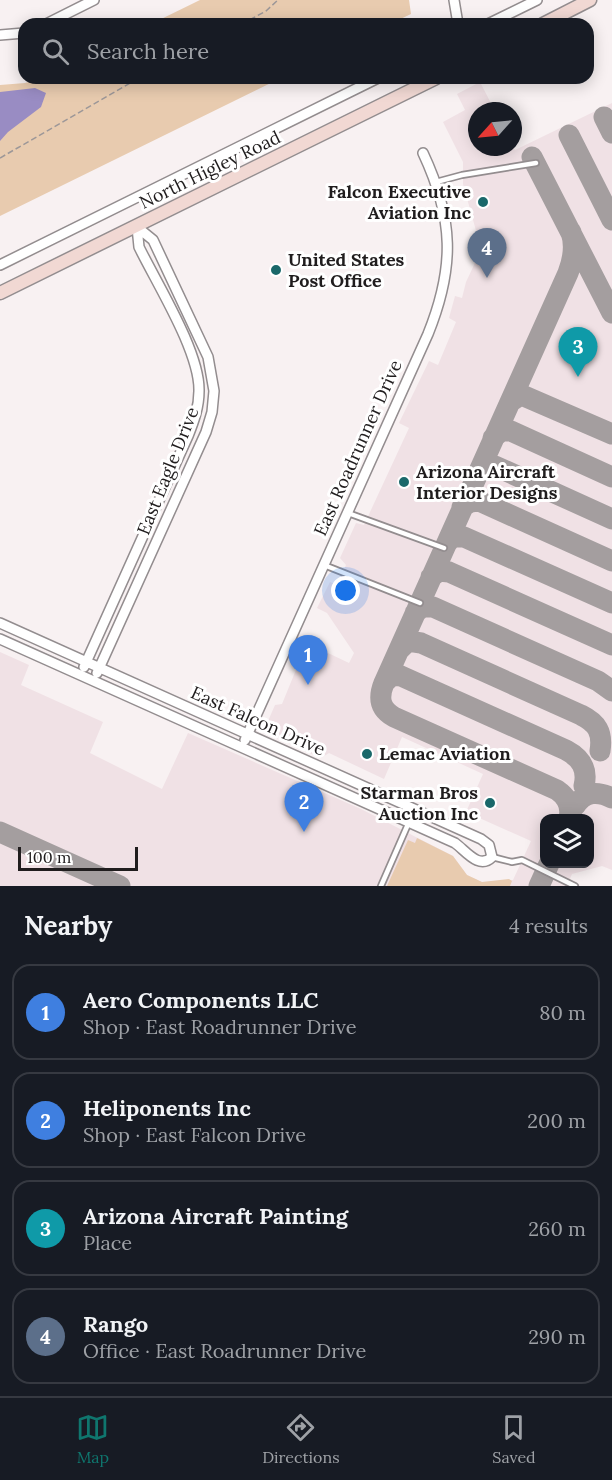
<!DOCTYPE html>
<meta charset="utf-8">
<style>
body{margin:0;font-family:Lora,serif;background:#242831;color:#f1f3f6}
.controls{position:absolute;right:18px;bottom:18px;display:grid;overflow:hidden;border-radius:12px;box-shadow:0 3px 15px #0003}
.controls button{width:54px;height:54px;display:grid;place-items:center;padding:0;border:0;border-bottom:2px solid #363941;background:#171b24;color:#f1f3f6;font:30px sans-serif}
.compass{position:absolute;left:468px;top:102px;width:54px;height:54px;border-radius:50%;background:#171b24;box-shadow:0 3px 15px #0003;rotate:243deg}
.scale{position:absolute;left:18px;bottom:15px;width:120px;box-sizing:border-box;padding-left:6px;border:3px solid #201d1e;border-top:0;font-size:16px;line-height:21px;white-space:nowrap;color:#201d1e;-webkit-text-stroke:4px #fff;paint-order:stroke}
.you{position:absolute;left:346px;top:591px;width:21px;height:21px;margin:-15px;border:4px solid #fff;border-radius:50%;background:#1a73e8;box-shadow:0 0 0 9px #1a73e833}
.badge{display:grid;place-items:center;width:39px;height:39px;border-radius:50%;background:#0f766e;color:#fff;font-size:20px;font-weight:700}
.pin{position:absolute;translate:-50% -50px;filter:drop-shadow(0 2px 3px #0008)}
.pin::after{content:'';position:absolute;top:32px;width:21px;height:18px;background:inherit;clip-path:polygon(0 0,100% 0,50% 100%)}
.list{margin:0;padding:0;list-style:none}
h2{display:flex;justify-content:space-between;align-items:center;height:78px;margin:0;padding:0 24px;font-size:26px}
h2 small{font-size:20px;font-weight:400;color:#9ea1a6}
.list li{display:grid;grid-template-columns:39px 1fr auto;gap:18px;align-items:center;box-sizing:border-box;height:96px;margin:0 12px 12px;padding:0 12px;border:2px solid #363941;border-radius:18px}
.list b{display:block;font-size:22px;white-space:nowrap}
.list p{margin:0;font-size:20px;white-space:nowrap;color:#9ea1a6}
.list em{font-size:20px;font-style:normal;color:#9ea1a6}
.icon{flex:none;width:33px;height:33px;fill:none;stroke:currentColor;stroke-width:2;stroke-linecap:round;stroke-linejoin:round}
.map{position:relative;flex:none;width:612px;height:886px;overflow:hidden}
.search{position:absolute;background:#171b24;box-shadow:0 3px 15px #0003;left:18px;right:18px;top:18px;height:66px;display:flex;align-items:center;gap:15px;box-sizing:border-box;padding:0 21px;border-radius:18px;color:#9ea1a6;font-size:22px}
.sheet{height:510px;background:#171b24}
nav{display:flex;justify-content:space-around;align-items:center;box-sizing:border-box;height:84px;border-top:2px solid #363941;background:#171b24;font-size:16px;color:#9ea1a6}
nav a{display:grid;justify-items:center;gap:3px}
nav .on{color:#0f766e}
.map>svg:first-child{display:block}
</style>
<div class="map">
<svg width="612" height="886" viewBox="0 0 612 886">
<rect width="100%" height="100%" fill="#f8f1f2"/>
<path fill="#f0e1e5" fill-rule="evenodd" d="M480 82 495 111H477V147H513L515 150 612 103V870L602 866 572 874 567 886H0V652L29 665 21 685 103 722 90 753 162 789 188 733 361 809 453 856 467 875 482 882 513 880 531 841 466 812 483 774 402 737 384 779 329 753 321 758 267 734 265 728 275 705 282 704 307 643 349 663 354 653 327 613 317 608 330 582 337 585 346 565 340 558 356 523 364 525 409 428 399 423 429 361 438 365 456 322 449 318 455 296 462 298 466 282 474 265 480 245 463 184V162L443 122 465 110 457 94ZM544 818H590V864H544Z"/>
<path fill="#e8cbaf" d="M200 0H409L411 14 390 24H151Z
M42 78H281L0 216V85L25 83Z
M417 838 453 856 467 875 482 882 509 879 512 881 510 886H387L408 840 415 843Z"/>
<path fill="#998cc3" d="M35 88 46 93 41 107 8 132 0 141V92Z"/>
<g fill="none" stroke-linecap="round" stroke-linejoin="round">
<path stroke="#a49e9f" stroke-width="21" d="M604 117 612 133
M569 135 612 220
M532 157 612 313
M510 402 519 396H524L612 434
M493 438 501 431H511L612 477
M478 473 484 467 495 466 612 519
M462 507 470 502 479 501 612 561
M447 543 452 537H464L612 603
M431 577 439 571 449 572 612 645
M415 613 422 607H433L598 681 612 691
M399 650 408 641 421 643 581 715C597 723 603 732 600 751
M384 683 392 675 401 676 566 750C581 758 588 769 584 786
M575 806C585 791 598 791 612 798
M569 818C572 806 567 797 557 790L394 717C380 709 378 698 384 683L568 273C573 260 576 247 571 232
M0 832 120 886
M539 886 549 864"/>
<defs>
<path id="service" d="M436 182 462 175 536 163
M348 513 444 548
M324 565 420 603
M492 857 512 862 522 860 575 886
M381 886 409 822"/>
<path id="minor" d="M454 0 458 24
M46 24 94 0
M488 24 537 0
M0 35 24 33
M0 265 378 78
M0 623 481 839 489 845 492 857C479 870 466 851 455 843L0 639
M84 667 188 436C194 421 199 407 199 391 200 352 157 284 139 247L137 227
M97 673 206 432 212 412 214 391 208 357 153 240 137 227
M245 740 428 334C455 267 454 219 423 153"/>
<path id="secondary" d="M543 24 590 0
M0 293 436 78"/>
</defs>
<use href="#service" stroke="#938d8f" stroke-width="8"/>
<use href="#minor" stroke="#938d8f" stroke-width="12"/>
<use href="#secondary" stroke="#938d8f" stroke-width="15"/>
<path stroke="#9c9798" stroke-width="1.5" stroke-dasharray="6 3" stroke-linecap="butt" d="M242 24 266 11 278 0
M0 158 139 78"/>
<use href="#service" stroke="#fff" stroke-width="4.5"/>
<use href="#minor" stroke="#fff" stroke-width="9"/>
<use href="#secondary" stroke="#f1d8d3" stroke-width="12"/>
</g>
<g fill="#1a686a" stroke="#fff" stroke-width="2">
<circle cx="483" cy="202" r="6"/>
<circle cx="276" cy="270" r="6"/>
<circle cx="404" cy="482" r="6"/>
<circle cx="367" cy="754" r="6"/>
<circle cx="490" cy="803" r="6"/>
</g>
<g text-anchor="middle" stroke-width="6" stroke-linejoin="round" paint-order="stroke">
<g font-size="18" fill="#201d1e" stroke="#fff">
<text transform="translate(210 170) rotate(-26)" y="6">North Higley Road</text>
<text transform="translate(358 448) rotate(-66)" y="6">East Roadrunner Drive</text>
<text transform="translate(168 471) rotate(-68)" y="6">East Eagle Drive</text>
<text transform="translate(258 721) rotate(24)" y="6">East Falcon Drive</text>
</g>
<g font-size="18" font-weight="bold" fill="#201d1e" stroke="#fff" text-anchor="start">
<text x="471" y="198" text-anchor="end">Falcon Executive<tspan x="471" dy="21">Aviation Inc</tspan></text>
<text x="288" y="266">United States<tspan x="288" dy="21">Post Office</tspan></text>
<text x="416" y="478">Arizona Aircraft<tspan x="416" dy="21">Interior Designs</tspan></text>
<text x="379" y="760">Lemac Aviation</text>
<text x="478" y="799" text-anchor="end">Starman Bros<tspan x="478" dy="21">Auction Inc</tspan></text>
</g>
</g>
</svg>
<div class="controls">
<button><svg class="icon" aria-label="layers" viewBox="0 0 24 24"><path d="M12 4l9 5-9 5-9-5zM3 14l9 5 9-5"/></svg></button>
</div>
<svg class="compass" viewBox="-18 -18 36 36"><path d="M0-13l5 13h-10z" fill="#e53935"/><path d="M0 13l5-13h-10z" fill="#9ea1a6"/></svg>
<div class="scale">100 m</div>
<div class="you"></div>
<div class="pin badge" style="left:308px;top:685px;background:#3f7fe0">1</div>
<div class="pin badge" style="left:304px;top:832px;background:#3f7fe0">2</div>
<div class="pin badge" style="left:578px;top:377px;background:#0f9aa8">3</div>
<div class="pin badge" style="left:487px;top:278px;background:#5c6f8a">4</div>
<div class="search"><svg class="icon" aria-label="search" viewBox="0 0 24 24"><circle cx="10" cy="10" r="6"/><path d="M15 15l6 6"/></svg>Search here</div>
</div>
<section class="sheet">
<h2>Nearby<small>4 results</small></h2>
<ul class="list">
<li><span class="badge" style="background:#3f7fe0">1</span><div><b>Aero Components LLC</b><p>Shop · East Roadrunner Drive</p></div><em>80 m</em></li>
<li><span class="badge" style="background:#3f7fe0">2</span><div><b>Heliponents Inc</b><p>Shop · East Falcon Drive</p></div><em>200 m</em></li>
<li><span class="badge" style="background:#0f9aa8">3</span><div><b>Arizona Aircraft Painting</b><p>Place</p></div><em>260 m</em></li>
<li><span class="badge" style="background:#5c6f8a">4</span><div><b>Rango</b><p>Office · East Roadrunner Drive</p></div><em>290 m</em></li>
</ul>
</section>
<nav>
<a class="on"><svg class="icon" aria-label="map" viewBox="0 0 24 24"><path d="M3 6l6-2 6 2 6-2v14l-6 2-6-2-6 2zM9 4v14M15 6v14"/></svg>Map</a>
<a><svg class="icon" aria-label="directions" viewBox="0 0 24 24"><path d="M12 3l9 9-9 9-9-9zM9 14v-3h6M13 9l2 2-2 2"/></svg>Directions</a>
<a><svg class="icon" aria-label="saved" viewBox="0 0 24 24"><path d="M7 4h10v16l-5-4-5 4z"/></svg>Saved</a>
</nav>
